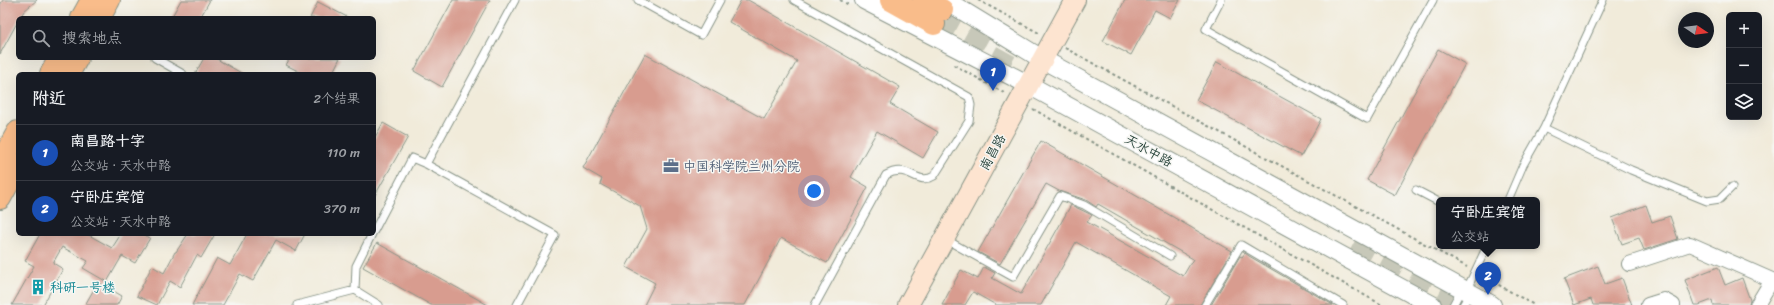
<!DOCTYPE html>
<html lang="zh">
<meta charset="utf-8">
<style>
body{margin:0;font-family:Sriracha,"LXGW WenKai TC",sans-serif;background:#20242c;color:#f1f3f6}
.controls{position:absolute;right:12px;top:12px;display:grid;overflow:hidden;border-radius:6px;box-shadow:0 4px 16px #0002}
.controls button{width:36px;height:36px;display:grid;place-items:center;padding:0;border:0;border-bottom:1px solid #363941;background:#171b24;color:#f1f3f6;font:20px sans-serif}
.compass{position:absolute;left:1678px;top:12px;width:36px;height:36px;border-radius:50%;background:#171b24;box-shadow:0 4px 16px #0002;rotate:103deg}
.you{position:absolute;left:814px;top:191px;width:14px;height:14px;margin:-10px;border:3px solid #fff;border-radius:50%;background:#1a73e8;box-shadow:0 0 0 6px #1a73e833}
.badge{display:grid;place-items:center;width:26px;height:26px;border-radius:50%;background:#1f6fb2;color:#fff;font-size:13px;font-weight:700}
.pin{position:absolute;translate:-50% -33px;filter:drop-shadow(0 1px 2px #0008)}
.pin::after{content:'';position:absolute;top:21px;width:14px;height:12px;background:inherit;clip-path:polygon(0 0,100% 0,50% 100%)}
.popup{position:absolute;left:1436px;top:197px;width:104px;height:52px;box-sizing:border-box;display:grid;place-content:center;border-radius:6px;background:#171b24;filter:drop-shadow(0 1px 3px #0005);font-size:13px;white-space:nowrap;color:#9ea1a6}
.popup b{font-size:15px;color:#f1f3f6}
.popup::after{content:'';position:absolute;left:50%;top:100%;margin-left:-8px;border:8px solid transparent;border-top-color:#171b24}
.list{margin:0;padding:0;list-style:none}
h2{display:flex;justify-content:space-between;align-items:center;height:52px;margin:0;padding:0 16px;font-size:17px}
h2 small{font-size:13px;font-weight:400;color:#9ea1a6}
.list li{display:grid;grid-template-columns:26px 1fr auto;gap:12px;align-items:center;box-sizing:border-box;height:56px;padding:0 16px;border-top:1px solid #363941}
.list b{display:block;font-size:15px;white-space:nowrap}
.list p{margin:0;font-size:13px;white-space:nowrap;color:#9ea1a6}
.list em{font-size:13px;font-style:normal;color:#9ea1a6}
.icon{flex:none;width:22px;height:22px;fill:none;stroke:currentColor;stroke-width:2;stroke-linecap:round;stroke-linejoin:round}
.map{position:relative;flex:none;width:1774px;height:305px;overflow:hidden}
.search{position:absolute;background:#171b24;box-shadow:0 4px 16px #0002;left:16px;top:16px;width:360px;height:44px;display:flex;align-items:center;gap:10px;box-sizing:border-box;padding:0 14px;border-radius:6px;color:#9ea1a6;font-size:15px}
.panel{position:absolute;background:#171b24;box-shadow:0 4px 16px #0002;left:16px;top:72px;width:360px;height:164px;border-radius:6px}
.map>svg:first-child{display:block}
</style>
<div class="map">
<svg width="1774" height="305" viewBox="0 0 1774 305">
<rect width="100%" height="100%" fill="#f6f6f2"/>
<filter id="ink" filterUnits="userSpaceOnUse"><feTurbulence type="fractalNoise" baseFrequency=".025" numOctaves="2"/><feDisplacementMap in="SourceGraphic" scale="8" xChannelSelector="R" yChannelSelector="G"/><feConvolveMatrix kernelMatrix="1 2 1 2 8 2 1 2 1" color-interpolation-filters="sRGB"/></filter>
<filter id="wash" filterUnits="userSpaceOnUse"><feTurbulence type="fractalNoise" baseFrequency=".012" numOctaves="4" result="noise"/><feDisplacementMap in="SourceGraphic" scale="16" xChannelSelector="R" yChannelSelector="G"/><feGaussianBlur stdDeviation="0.9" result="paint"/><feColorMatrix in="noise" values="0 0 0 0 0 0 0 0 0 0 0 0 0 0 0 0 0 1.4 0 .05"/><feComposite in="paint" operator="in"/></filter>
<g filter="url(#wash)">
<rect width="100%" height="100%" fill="#f1ebda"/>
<g id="blocks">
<path fill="#d89c8f" d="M3 0H37L24 11 20 18H18V21L0 54V5Z
M181 0H210L200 18H171Z
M453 0H490L442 87 414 71Z
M741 0H748L900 87 890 104 938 132 923 158 877 131 851 177 868 187 827 263 781 238 745 305H644L655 283 626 267 647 229 640 206 600 184 602 179 583 168 645 54 764 119 797 61 729 22Z
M1125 0H1180L1170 18 1155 10 1131 55 1103 41Z
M318 2 349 18H310Z
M1438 49 1465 64 1395 195 1367 180Z
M204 58H215L243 74H195Z
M290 58H340L332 74H304L286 65Z
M1217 62 1321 119 1301 156 1196 100Z
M383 123 408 137 374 197V139Z
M1041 141 1232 251 1200 305H1166L1171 296 1076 242 1041 305H996L973 292 965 305H942L961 270 978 279 984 267 995 273 992 278 1021 294 1071 205 1092 215 1087 222 1183 276 1193 259 1098 204 1096 207 1086 200 1059 191 1046 184 1000 264 978 252Z
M1646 205 1652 222 1670 216 1678 239 1644 250 1639 238 1622 244 1612 218Z
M40 234H87L112 248 121 234H143L150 238 135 263 122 256 107 282 83 268 88 261 62 247 53 263 63 269 43 305H12L34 266 25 261Z
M188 234H215L201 258 197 255 180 287 170 281 157 305 137 296 152 266 164 273 175 252H176Z
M247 234H305L296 251 276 240 253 281 240 274 223 305H192L217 258 230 265Z
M377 243 488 305H431L363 267Z
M1245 253 1249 256 1333 305H1211L1240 256 1242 257Z
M1598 266 1605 284 1622 278 1632 305H1593L1591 299 1574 305 1564 279Z
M1718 267 1725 285 1742 278 1750 300 1749 305H1713L1712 300 1699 305H1694L1685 280Z
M98 282 122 296 117 305H85Z"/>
</g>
</g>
<g filter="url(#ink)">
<use href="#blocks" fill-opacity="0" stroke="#889487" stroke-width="1"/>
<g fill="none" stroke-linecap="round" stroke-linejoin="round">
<path stroke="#c7c8b9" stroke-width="22" stroke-dasharray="22 11" stroke-linecap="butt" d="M942 10 991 37
M934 24 1010 66
M1350 250 1451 305"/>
<defs>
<path id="service" d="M515 0 426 164 555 235 517 305
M638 0 701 35 720 0
M794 0 969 97 971 105 969 121 934 176C917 187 909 162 886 175L815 305
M1221 0 1206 29 1367 119 1433 0
M1603 0 1544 128 1631 170 1707 201 1720 199 1732 187
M155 58 183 74
M1416 190 1439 202
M1508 200 1523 165 1544 128
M374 231 412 158 426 164
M945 239 1013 277 1060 196 1084 205 1170 256
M355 290 356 266 372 234
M1466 291 1487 246
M297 305 355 290 379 305
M1205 305 1241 245 1343 305
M1453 305 1462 288
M1463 305 1470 293"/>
<path id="minor" d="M1629 264 1690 244 1774 281
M1648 305 1664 300 1673 305
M1757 305 1772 280"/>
<path id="tertiary" d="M864 0 1029 85 1432 305
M945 0 1042 59 1492 305"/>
<path id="secondary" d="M908 305 1075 0"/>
<path id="primary" d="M891 0 934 24
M924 0 942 10
M82 18 92 0
M99 18 109 0
M51 74 60 58
M68 74 77 58
M0 164 18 132
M0 198 18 165"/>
</defs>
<use href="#service" stroke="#889487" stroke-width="9"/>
<use href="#minor" stroke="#889487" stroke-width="16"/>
<use href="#tertiary" stroke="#889487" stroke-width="20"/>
<use href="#secondary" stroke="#889487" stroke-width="22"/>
<use href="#primary" stroke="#889487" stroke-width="24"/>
<path stroke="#889487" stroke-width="2" stroke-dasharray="3 3" stroke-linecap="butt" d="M840 0 849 5
M978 0 1039 33
M1065 48 1467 267
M954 65 1006 94
M1033 109 1382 305
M1483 276 1534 305"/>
<use href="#service" stroke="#fff" stroke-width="7"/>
<use href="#minor" stroke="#fff" stroke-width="14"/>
<use href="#tertiary" stroke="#fff" stroke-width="18"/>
<use href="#secondary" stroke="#fde4d0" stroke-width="20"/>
<use href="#primary" stroke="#f9bc8a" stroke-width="22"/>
</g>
</g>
<defs>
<symbol id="office-bare" viewBox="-9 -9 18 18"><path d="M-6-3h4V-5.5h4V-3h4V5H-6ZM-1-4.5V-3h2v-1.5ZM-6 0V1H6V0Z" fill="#5c6f8a" stroke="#f6f6f2" stroke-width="2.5" paint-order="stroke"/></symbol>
<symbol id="building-bare" viewBox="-9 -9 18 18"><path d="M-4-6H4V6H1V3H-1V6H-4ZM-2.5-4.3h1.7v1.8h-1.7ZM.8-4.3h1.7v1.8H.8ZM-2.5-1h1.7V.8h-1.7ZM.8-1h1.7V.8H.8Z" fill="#0f9aa8" stroke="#f6f6f2" stroke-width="2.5" paint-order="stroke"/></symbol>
</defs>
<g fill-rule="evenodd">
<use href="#office-bare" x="660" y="155" width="22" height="22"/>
<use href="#building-bare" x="27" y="276" width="22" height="22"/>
</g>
<g text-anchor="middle" stroke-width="3" stroke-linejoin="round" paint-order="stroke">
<g font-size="13" fill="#1f3d34" stroke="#f6f6f2">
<text transform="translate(1149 150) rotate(29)" y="5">天水中路</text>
<text transform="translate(992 152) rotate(-61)" y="5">南昌路</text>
</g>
<g font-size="13" fill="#4e5e75" stroke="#f6f6f2" text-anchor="start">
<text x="683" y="171">中国科学院兰州分院</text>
</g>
<g font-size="13" fill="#0d838f" stroke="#f6f6f2" text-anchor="start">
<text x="50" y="292">科研一号楼</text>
</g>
</g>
</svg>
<div class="controls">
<button>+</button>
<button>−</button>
<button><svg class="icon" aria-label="layers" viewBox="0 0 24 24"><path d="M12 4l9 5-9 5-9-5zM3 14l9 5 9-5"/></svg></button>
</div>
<svg class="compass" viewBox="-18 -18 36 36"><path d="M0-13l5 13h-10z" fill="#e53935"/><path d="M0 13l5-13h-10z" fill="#9ea1a6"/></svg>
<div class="you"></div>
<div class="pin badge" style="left:993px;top:91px;background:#1a4fb4">1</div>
<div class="pin badge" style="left:1488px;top:295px;background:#1a4fb4">2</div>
<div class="popup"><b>宁卧庄宾馆</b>公交站</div>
<div class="search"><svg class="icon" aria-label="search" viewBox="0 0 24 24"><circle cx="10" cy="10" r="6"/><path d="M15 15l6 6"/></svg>搜索地点</div>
<section class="panel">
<h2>附近<small>2个结果</small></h2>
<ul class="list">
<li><span class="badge" style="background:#1a4fb4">1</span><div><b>南昌路十字</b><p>公交站 · 天水中路</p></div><em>110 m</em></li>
<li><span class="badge" style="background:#1a4fb4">2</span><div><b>宁卧庄宾馆</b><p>公交站 · 天水中路</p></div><em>370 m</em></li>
</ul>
</section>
</div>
